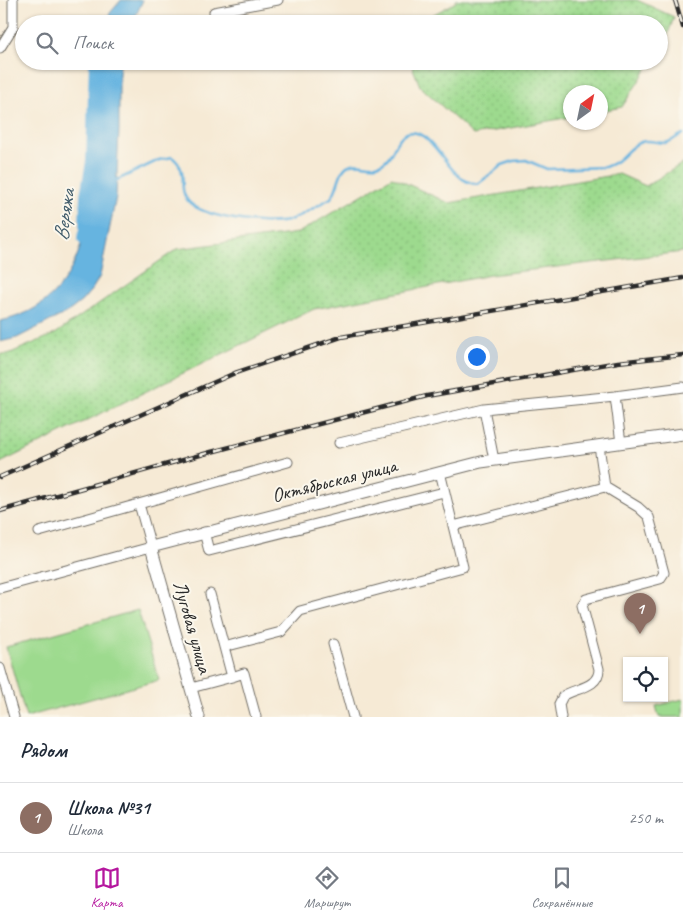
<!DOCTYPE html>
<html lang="ru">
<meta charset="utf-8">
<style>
body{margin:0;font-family:Caveat,sans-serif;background:#f2f2f3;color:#1f2937}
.controls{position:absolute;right:15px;bottom:15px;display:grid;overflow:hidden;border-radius:0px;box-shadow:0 1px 4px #0004}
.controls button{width:45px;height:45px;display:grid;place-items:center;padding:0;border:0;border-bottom:1px solid #e0e1e3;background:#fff;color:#1f2937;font:25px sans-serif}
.compass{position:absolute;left:563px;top:85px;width:45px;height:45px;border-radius:50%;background:#fff;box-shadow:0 1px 4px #0004;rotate:33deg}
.you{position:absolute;left:476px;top:356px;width:18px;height:18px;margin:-12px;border:4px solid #fff;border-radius:50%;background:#1a73e8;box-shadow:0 0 0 8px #1a73e833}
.badge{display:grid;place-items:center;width:32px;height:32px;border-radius:50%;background:#b5179e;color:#fff;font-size:16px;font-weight:700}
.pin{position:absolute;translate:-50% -41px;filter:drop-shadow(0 1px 2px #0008)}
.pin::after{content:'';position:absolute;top:26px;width:18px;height:15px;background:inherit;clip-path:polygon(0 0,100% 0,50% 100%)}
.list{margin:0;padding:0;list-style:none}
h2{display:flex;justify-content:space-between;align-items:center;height:65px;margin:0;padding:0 20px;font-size:21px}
h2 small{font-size:16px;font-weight:400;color:#747a83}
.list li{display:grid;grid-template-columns:32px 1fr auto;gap:15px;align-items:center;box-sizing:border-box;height:70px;padding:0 20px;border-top:1px solid #e0e1e3}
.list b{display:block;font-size:19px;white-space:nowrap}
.list p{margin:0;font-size:16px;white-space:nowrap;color:#747a83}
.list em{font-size:16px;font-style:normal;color:#747a83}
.icon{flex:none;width:28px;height:28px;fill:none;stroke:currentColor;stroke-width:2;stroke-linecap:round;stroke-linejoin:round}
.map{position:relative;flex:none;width:683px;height:717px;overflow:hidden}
.search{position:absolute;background:#fff;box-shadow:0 1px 4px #0004;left:15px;right:15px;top:15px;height:55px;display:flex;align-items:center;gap:12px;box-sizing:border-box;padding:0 18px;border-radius:28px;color:#747a83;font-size:19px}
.sheet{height:135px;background:#fff}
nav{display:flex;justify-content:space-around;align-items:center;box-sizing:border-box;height:70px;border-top:1px solid #e0e1e3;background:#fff;font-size:14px;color:#747a83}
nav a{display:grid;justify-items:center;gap:2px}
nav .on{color:#b5179e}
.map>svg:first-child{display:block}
</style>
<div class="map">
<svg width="683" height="717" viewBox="0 0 683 717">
<defs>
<pattern id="grass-dots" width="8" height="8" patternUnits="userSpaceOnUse" patternTransform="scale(1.25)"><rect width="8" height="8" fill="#9dda8e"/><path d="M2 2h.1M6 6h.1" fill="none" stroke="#87bb7b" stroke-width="1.8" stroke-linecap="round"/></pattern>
</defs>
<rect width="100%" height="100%" fill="#fbf7ec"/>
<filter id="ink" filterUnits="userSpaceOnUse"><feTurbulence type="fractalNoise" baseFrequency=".02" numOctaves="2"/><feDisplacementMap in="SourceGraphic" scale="10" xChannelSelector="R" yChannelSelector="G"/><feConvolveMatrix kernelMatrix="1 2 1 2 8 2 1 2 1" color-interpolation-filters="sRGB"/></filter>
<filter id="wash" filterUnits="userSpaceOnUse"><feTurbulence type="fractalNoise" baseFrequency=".0096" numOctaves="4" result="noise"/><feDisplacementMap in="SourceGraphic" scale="20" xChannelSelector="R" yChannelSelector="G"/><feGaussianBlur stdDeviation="1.12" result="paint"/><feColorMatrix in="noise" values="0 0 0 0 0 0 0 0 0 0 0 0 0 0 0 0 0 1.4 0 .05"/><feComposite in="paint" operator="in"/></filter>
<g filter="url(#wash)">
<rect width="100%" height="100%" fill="#f6ead5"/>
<path fill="url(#grass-dots)" stroke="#64825c" d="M456 0H637L674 17 666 40 659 51V24H416L456 2Z
M410 61H652L622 107 601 111 600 92H570V117L473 135 420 86Z
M683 163V252L490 275 314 309 0 463V354H8L55 334 177 249 298 233 392 177 449 203 619 174 646 186Z"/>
<path fill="#9dda8e" stroke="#64825c" d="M138 610 159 680 26 717 6 647Z
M683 699V717H659L656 706Z"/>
<path fill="#66b4e0" stroke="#487086" d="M121 0H143L132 24H106L110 13Z
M99 61H121L119 72V130L116 197 100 276 93 288 82 301 68 312 17 338 0 342V321C115 299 87 146 99 61Z"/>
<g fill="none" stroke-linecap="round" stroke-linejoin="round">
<path stroke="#66b4e0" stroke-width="2.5" d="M115 181 159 160 172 157C191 172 176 187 188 201 203 218 266 226 287 221 299 218 320 204 331 198 339 189 338 170 349 165 361 159 373 172 386 160 394 153 395 138 407 133 427 126 445 165 458 175 463 180 471 184 478 184L502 165 514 161 526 160 547 169 605 167C624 161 626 147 641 142 649 139 657 143 665 143 672 142 677 136 683 134"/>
<path stroke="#66b4e0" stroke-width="16" d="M85 238 87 230 88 195 94 162 97 61"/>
</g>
</g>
<g filter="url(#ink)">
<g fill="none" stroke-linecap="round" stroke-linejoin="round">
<defs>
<path id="minor" d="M214 12 278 0
M0 48 13 27V0
M615 396 621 443
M484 409 615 396 683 387
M339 443 484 409 494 460
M453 526 605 487
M39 532 288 462
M204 532 209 551 444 492
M0 588 151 547 139 504
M333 644 353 717
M224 647 281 632 300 611 463 567 440 472
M0 668 14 717
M232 677 244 673 256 717
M191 688 232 677 210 594
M561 717 559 704 563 696C575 688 599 688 599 669L582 605 586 599 660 579 664 573 649 517 638 507 605 487 599 446"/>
<path id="major" d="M199 717 151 547 481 462 683 434"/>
</defs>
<use href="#minor" stroke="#726e66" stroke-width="11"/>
<use href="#major" stroke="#726e66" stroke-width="13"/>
<use href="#minor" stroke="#fff" stroke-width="9"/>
<use href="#major" stroke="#fff" stroke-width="11"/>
<defs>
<path id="rail" d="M675 0 683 27
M0 477 235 373 341 337 683 278
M0 511 211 452 427 396 618 362 683 355"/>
</defs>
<use href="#rail" stroke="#2b2b2b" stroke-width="4.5"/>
<use href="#rail" stroke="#fbf7ec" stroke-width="2.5" stroke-dasharray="8" stroke-linecap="butt"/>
</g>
</g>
<g text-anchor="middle" stroke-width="4" stroke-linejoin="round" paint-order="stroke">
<g font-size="20" fill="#2b2b2b" stroke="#fbf7ec">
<text transform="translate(334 480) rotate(-14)" y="7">Октябрьская улица</text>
<text transform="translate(193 627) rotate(74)" y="7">Луговая улица</text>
</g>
<g font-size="21" font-style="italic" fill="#405b6a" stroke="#fbf7ec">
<text transform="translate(64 215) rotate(-82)" y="7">Веряжа</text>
</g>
</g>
</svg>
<div class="controls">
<button><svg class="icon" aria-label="locate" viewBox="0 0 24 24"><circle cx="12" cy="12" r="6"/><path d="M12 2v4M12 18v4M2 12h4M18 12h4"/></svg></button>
</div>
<svg class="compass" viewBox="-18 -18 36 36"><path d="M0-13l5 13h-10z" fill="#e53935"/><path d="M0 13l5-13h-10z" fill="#747a83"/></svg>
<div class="you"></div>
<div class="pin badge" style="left:640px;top:634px;background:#8d6e63">1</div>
<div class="search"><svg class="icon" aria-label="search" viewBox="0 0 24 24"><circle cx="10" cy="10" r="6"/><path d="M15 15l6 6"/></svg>Поиск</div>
</div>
<section class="sheet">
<h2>Рядом<small></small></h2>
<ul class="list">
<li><span class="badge" style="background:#8d6e63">1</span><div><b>Школа №31</b><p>Школа</p></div><em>250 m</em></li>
</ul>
</section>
<nav>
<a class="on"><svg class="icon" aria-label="map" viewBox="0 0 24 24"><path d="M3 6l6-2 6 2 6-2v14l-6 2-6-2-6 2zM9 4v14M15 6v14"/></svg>Карта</a>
<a><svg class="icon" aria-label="directions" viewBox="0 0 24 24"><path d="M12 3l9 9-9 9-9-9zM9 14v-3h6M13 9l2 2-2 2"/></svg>Маршрут</a>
<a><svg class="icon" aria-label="saved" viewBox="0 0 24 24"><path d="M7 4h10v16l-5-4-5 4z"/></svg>Сохранённые</a>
</nav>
